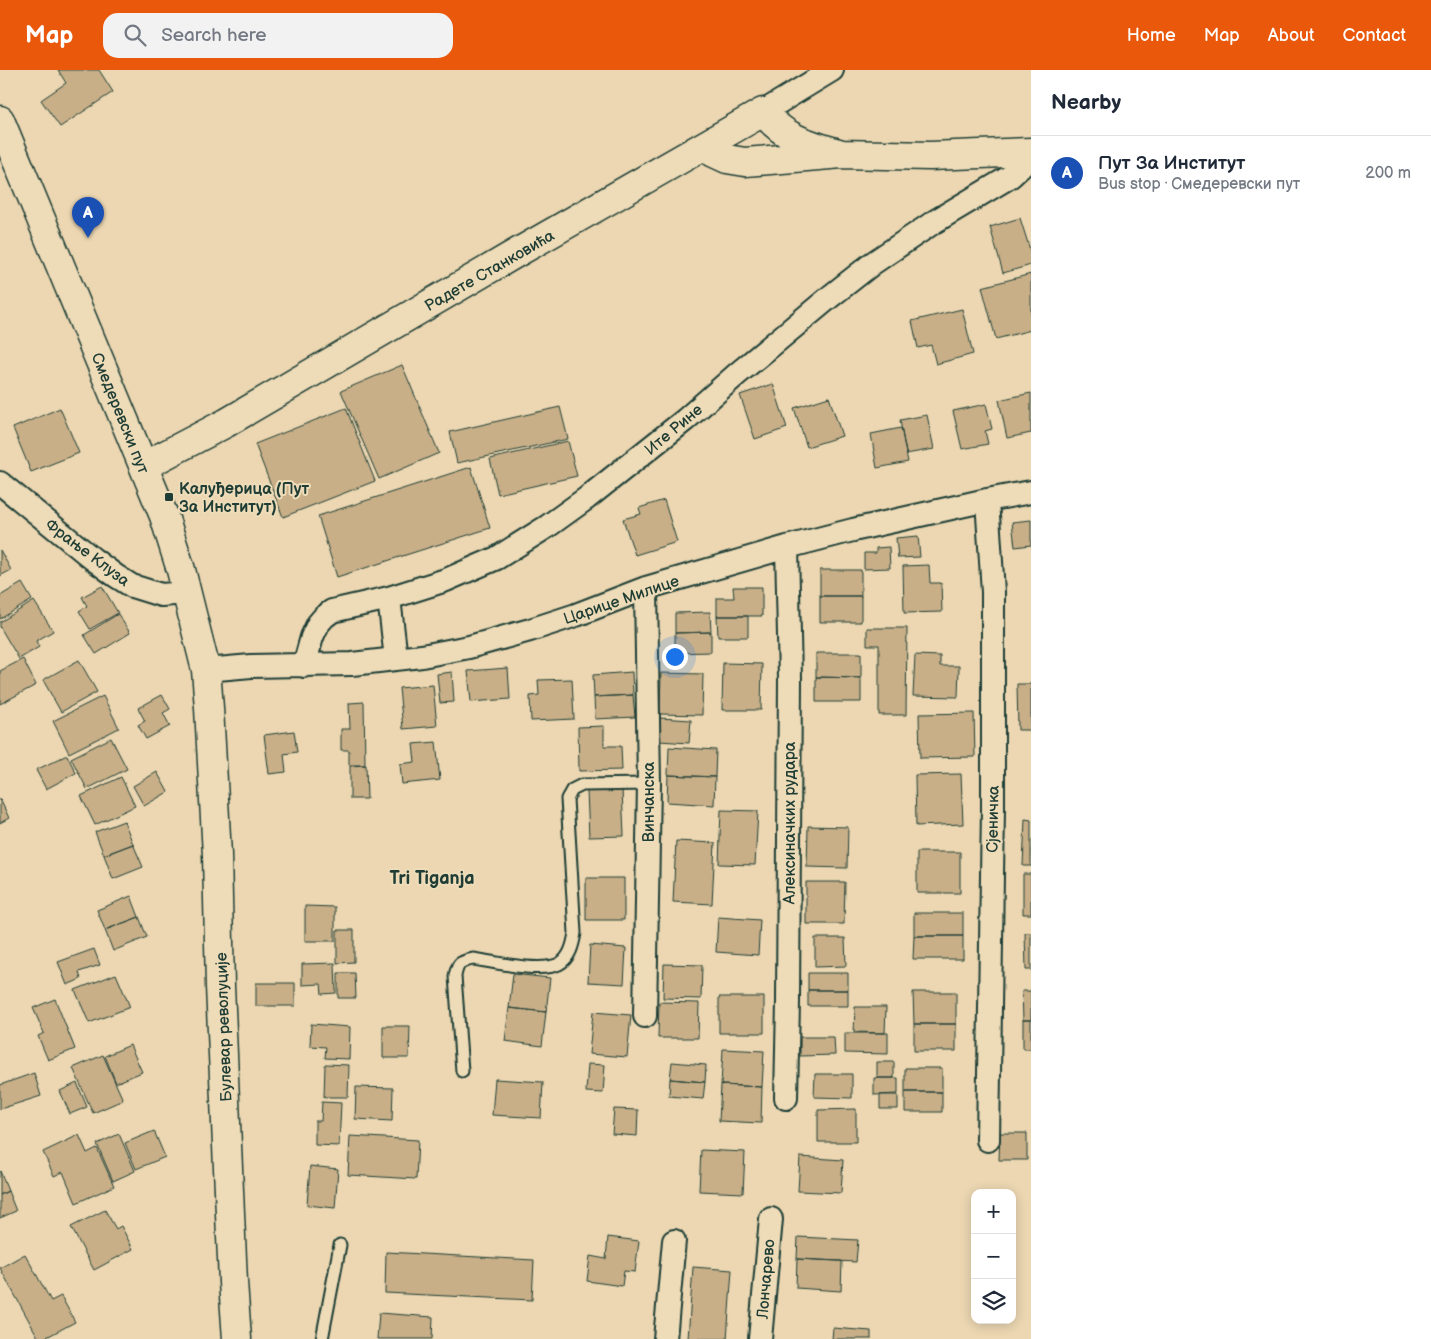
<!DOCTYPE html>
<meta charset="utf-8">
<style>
body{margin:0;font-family:"Balsamiq Sans",sans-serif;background:#f2f2f3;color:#1f2937}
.controls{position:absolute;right:15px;bottom:15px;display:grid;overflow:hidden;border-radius:10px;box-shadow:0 2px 12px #0003}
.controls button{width:45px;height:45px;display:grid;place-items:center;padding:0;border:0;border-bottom:1px solid #e0e1e3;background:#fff;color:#1f2937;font:25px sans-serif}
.you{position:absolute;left:674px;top:586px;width:18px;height:18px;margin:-12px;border:4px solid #fff;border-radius:50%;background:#1a73e8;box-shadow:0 0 0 8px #1a73e833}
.badge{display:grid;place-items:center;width:32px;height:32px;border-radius:50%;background:#ea580c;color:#fff;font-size:16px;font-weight:700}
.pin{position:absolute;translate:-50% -41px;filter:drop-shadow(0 1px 2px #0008)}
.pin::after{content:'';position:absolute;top:26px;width:18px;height:15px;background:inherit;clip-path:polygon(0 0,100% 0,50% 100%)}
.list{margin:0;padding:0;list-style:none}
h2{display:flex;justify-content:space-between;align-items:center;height:65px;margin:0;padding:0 20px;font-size:21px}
h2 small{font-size:16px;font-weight:400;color:#747a83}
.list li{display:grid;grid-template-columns:32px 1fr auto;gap:15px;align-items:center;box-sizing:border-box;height:75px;padding:0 20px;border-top:1px solid #e0e1e3}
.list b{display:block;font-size:19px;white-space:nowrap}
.list p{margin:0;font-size:16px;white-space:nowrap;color:#747a83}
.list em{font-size:16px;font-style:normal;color:#747a83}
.icon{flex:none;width:28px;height:28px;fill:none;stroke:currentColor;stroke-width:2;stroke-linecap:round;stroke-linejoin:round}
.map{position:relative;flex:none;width:1031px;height:1269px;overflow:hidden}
header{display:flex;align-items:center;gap:30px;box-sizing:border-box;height:70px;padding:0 25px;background:#ea580c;color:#fff}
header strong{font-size:24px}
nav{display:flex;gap:28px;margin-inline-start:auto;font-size:18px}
.search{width:350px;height:45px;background:#f2f2f3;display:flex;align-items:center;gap:12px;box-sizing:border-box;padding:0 18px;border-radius:15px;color:#747a83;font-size:19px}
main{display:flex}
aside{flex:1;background:#fff}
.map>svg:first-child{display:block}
</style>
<header>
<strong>Map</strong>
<div class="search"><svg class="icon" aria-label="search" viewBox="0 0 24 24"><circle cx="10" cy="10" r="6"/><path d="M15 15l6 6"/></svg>Search here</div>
<nav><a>Home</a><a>Map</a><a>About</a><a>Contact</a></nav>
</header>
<main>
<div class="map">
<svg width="1031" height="1269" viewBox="0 0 1031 1269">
<rect width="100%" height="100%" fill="#ecd7b2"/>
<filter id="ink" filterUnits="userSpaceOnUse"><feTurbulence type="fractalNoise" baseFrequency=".02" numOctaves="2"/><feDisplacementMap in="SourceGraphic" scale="10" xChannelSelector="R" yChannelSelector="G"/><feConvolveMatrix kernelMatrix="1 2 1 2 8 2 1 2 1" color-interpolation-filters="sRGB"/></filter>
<g filter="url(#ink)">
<path fill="#c8af88" stroke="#1f3d34" d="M58 0H99L113 22 60 57 41 30 66 13Z
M1020 148 1031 183V195L1003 203 990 157Z
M1031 204V260L996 269 982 217Z
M962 239 973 284 936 294 931 275 918 278 912 251Z
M402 295 439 383 379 409 341 321Z
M773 314 787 358 755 369 740 325Z
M1031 323V363L1007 368 999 330Z
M829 327 842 366 807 377 794 338Z
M986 334 992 359 985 361 988 374 962 379 953 341Z
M560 337 568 369 457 393 450 362Z
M60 338 79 383 31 402 13 358Z
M346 338 375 411 283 447 255 374Z
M927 345 934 379 906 384 900 350Z
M901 358 908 392 877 398 871 364Z
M568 371 577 406 498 424 490 389Z
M471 397 490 458 337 507 318 446Z
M664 430 677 472 635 485 623 449 641 444 639 438Z
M1031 450V475L1015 477 1012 452Z
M918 466 920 487 898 488 896 468Z
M889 477 890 498 864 499V483H876V478Z
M0 480 11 500 0 506Z
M929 495 930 513H941L942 542 904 543 903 496Z
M820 500H861V526H820Z
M22 513 32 530 0 549V526Z
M102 516 118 543 90 559 79 541 87 536 82 527Z
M733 517H762V546H717V528H734Z
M820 526H861V552H820Z
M34 531 53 561 36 571 39 577 19 589 0 557V552Z
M710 542 711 562 675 563V543Z
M118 544 130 563 96 584 84 565Z
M717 546H748V567H718Z
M867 558H907L906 645H879V575H867Z
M711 562V582L675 583V563Z
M816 583H861V608L816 607Z
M915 585 940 586V596H959L958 627 913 626Z
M23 589 36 615 0 634V601Z
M79 590 97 622 61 642 43 610Z
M723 593 762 594 761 640H722Z
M508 598 510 629 471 632 468 601Z
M452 602 454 632 440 633 437 604Z
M632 602 633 625 594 627 593 605Z
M661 603 703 604 702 645 660 644Z
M816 607 861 608V632H816Z
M572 609 574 649 531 651 530 626 539 625 538 610Z
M1017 614H1031V660H1018Z
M433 615 437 656 403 659 399 618Z
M162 625 170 639 163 643 170 656 146 669 138 655 145 651 138 638Z
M633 625 635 647 595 649 594 627Z
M103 626 119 658 69 683 53 651Z
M364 632 365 695H349V680H341V659H350L349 633Z
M974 643 975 687 920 688 919 644Z
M660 648 691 650 689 673 659 671Z
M604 656V676H621L622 700 579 701 578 657Z
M294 661 297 682 284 684 286 702 269 704 264 665Z
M111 668 127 699 87 719 71 688Z
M436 672 440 710 402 714 400 694 415 692 413 674Z
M669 677 716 680 715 707 668 705Z
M67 685 76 703 46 719 36 700Z
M366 695 367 729H350V696Z
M157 702 168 722 144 736 133 716Z
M961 704 963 754 916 756 915 705Z
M668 705 715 707 714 735 667 732Z
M121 707 135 736 95 755 81 726Z
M622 719 624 766 589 767 587 721Z
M0 729 9 748 0 753Z
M721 740 758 741 755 795 719 794Z
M1025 749 1031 750V796H1023Z
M124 751 133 774 104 785 95 762Z
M808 756 848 757 847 798 807 797Z
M676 771 715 773 712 834 673 832Z
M133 774 143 797 113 809 104 785Z
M917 782H960V823H917Z
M1023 804H1031V844H1023Z
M586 808H624V850H586Z
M806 812H845L844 854H806Z
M131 826 139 847 105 860 97 840Z
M305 836 335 837V871H305Z
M914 843H963V866H914Z
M139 847 147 867 113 881 105 860Z
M718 847 760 850 758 885 716 882Z
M337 860H354V892L337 893Z
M1025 863H1031V900H1026Z
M914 866H963V889H913Z
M815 868H845L846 896 815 897Z
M590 875 626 878 624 914 588 912Z
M94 879 100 895 79 902 81 909 67 915 58 892Z
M335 893 336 923 322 924 321 914 302 915V894Z
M664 894 702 895 701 929 663 928Z
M338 903H355L356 928H338Z
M808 903H848V920H808Z
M116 904 130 937 89 953 75 920Z
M513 904 550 908 546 942 509 938Z
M256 913H295V936H256Z
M808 920H848V936H808Z
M1022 921H1031V950H1023Z
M913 922H956V954H914Z
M719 927H764V963H719Z
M55 929 75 979 48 990 38 966 44 963 33 938Z
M659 932 699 933 698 968H658Z
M855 937H886L885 963 854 962Z
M509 938 546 942 542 976 505 971Z
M593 942 631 945 627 987 589 984Z
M1023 950H1031V979H1023Z
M311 954 350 957 349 989 325 988 326 977 310 976Z
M914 954H956V981H914Z
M383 956H410L409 988H383Z
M845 963H888V984L845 983Z
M800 967H834L835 985 800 986Z
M130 975 142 1002 116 1013 105 986Z
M723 979 764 981 762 1017 721 1015Z
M103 985 123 1030 93 1043 73 998Z
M672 992 706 995 705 1012 670 1009Z
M877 992H894V1008H877Z
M325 994 349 995 348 1027H324Z
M588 994 605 995 603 1023 586 1022Z
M905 998H942V1022H905Z
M34 1003 41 1026 0 1039V1015Z
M815 1004H852V1028L814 1027Z
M874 1008H898V1024L874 1025Z
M495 1009 543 1012 541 1048 492 1045Z
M670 1009 705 1012 703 1029 669 1026Z
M77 1013 87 1037 70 1044 60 1021Z
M721 1015 762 1017 761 1053 719 1051Z
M356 1017 393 1018 392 1051 355 1049Z
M905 1022H942V1042H905Z
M880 1025H898V1039H880Z
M322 1032 341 1033 339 1076 315 1075V1051H321Z
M614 1039 638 1040 637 1066 612 1064Z
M856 1039V1072H818V1040Z
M154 1061 165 1087 136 1099 125 1073Z
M1000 1063H1027V1090H999Z
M119 1064 135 1101 113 1111 97 1074Z
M79 1065 87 1083 97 1078 114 1116 76 1133 63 1102 54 1106 43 1082Z
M350 1066 418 1070 416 1109 348 1105Z
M701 1080 745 1082 743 1123 699 1121Z
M800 1087 843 1090 841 1123 798 1121Z
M310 1096 338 1099 335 1138 307 1135Z
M0 1101 8 1121 0 1125Z
M8 1121 16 1141 0 1148V1125Z
M105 1140 116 1159 121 1156 133 1179 94 1200 71 1157Z
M608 1167 639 1171 635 1202 624 1201 622 1216 587 1211 590 1186 606 1189Z
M798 1167 858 1170 856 1192 797 1189Z
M386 1182 534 1190 532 1230 385 1223Z
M25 1184 51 1231 61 1226 75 1252 43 1269H39L0 1198Z
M797 1189 842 1191 841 1221 796 1218Z
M693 1197 732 1200 727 1269H688Z
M379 1243 433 1247 432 1269H377Z
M833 1258 871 1261V1269H832Z"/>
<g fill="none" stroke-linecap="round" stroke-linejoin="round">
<defs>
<path id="lane" d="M462 1001 455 906C458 892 460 892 473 889 494 892 540 903 559 894 570 888 573 875 575 863L567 729 572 720 582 715 649 714
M322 1269 340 1175"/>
<path id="street" d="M763 42 832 0
M0 413 93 489 116 506 132 516 161 525 187 523
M987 430 993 522V739L988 1070
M389 528 396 589
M304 596 312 567 318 554 324 547 332 541 389 528 446 510 497 488 548 456 587 428 685 350 736 305 831 226 873 193 934 152 1011 106 1024 94 1029 83
M206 600 251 596 352 594 422 586 469 577 530 560 576 545 646 518 787 477 853 460 987 430 1031 422
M645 946 649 714 646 518
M786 1028 788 932 790 609 787 477
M665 1269 674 1171
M760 1269 771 1149"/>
<path id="secondary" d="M0 50 164 446 181 500 206 600 209 638 217 785 220 916 233 1212 237 1269
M704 76 714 83 727 89 745 92 842 84 930 86 1031 82
M144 396 226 353 513 185 763 42C787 70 808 74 842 84"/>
</defs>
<use href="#lane" stroke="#1f3d34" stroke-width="15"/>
<use href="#street" stroke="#1f3d34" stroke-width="26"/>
<use href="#secondary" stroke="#1f3d34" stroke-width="31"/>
<use href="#lane" stroke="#eedcb9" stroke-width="11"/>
<use href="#street" stroke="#eedcb9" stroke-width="22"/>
<use href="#secondary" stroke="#eedcb9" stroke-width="28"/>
</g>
</g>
<rect fill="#1f3d34" stroke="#eedcb9" stroke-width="2" x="164" y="422" width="10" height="10" rx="2.5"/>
<g text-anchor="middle" stroke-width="4" stroke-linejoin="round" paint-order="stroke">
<g font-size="16" fill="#1f3d34" stroke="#eedcb9">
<text transform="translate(489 200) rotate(-30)" y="6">Радете Станковића</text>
<text transform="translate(121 343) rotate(68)" y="6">Смедеревски пут</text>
<text transform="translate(673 359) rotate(-40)" y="6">Ите Рине</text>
<text transform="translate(88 482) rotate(37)" y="6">Фрање Клуза</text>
<text transform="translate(621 529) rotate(-19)" y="6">Царице Милице</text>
<text transform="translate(648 732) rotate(-90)" y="6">Винчанска</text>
<text transform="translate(992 749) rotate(-89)" y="6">Сјеничка</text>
<text transform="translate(789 753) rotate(-90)" y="6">Алексиначких рудара</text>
<text transform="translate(223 957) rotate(-92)" y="6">Булевар револуције</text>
<text transform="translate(765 1209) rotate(-85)" y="6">Лончарево</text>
</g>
<g font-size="16" font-weight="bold" fill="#1f3d34" stroke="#eedcb9" text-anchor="start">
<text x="179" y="424">Калуђерица (Пут<tspan x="179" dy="18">За Институт)</tspan></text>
</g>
<g font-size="18" font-weight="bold" fill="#1f3d34" stroke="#eedcb9">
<text x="432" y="814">Tri Tiganja</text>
</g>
</g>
</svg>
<div class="controls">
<button>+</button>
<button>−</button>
<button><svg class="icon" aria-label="layers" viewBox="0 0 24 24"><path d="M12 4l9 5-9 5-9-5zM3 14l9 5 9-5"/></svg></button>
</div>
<div class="you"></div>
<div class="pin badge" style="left:88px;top:168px;background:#1a4fb4">A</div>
</div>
<aside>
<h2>Nearby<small></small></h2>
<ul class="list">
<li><span class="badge" style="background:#1a4fb4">A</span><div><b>Пут За Институт</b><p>Bus stop · Смедеревски пут</p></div><em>200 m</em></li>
</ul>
</aside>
</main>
